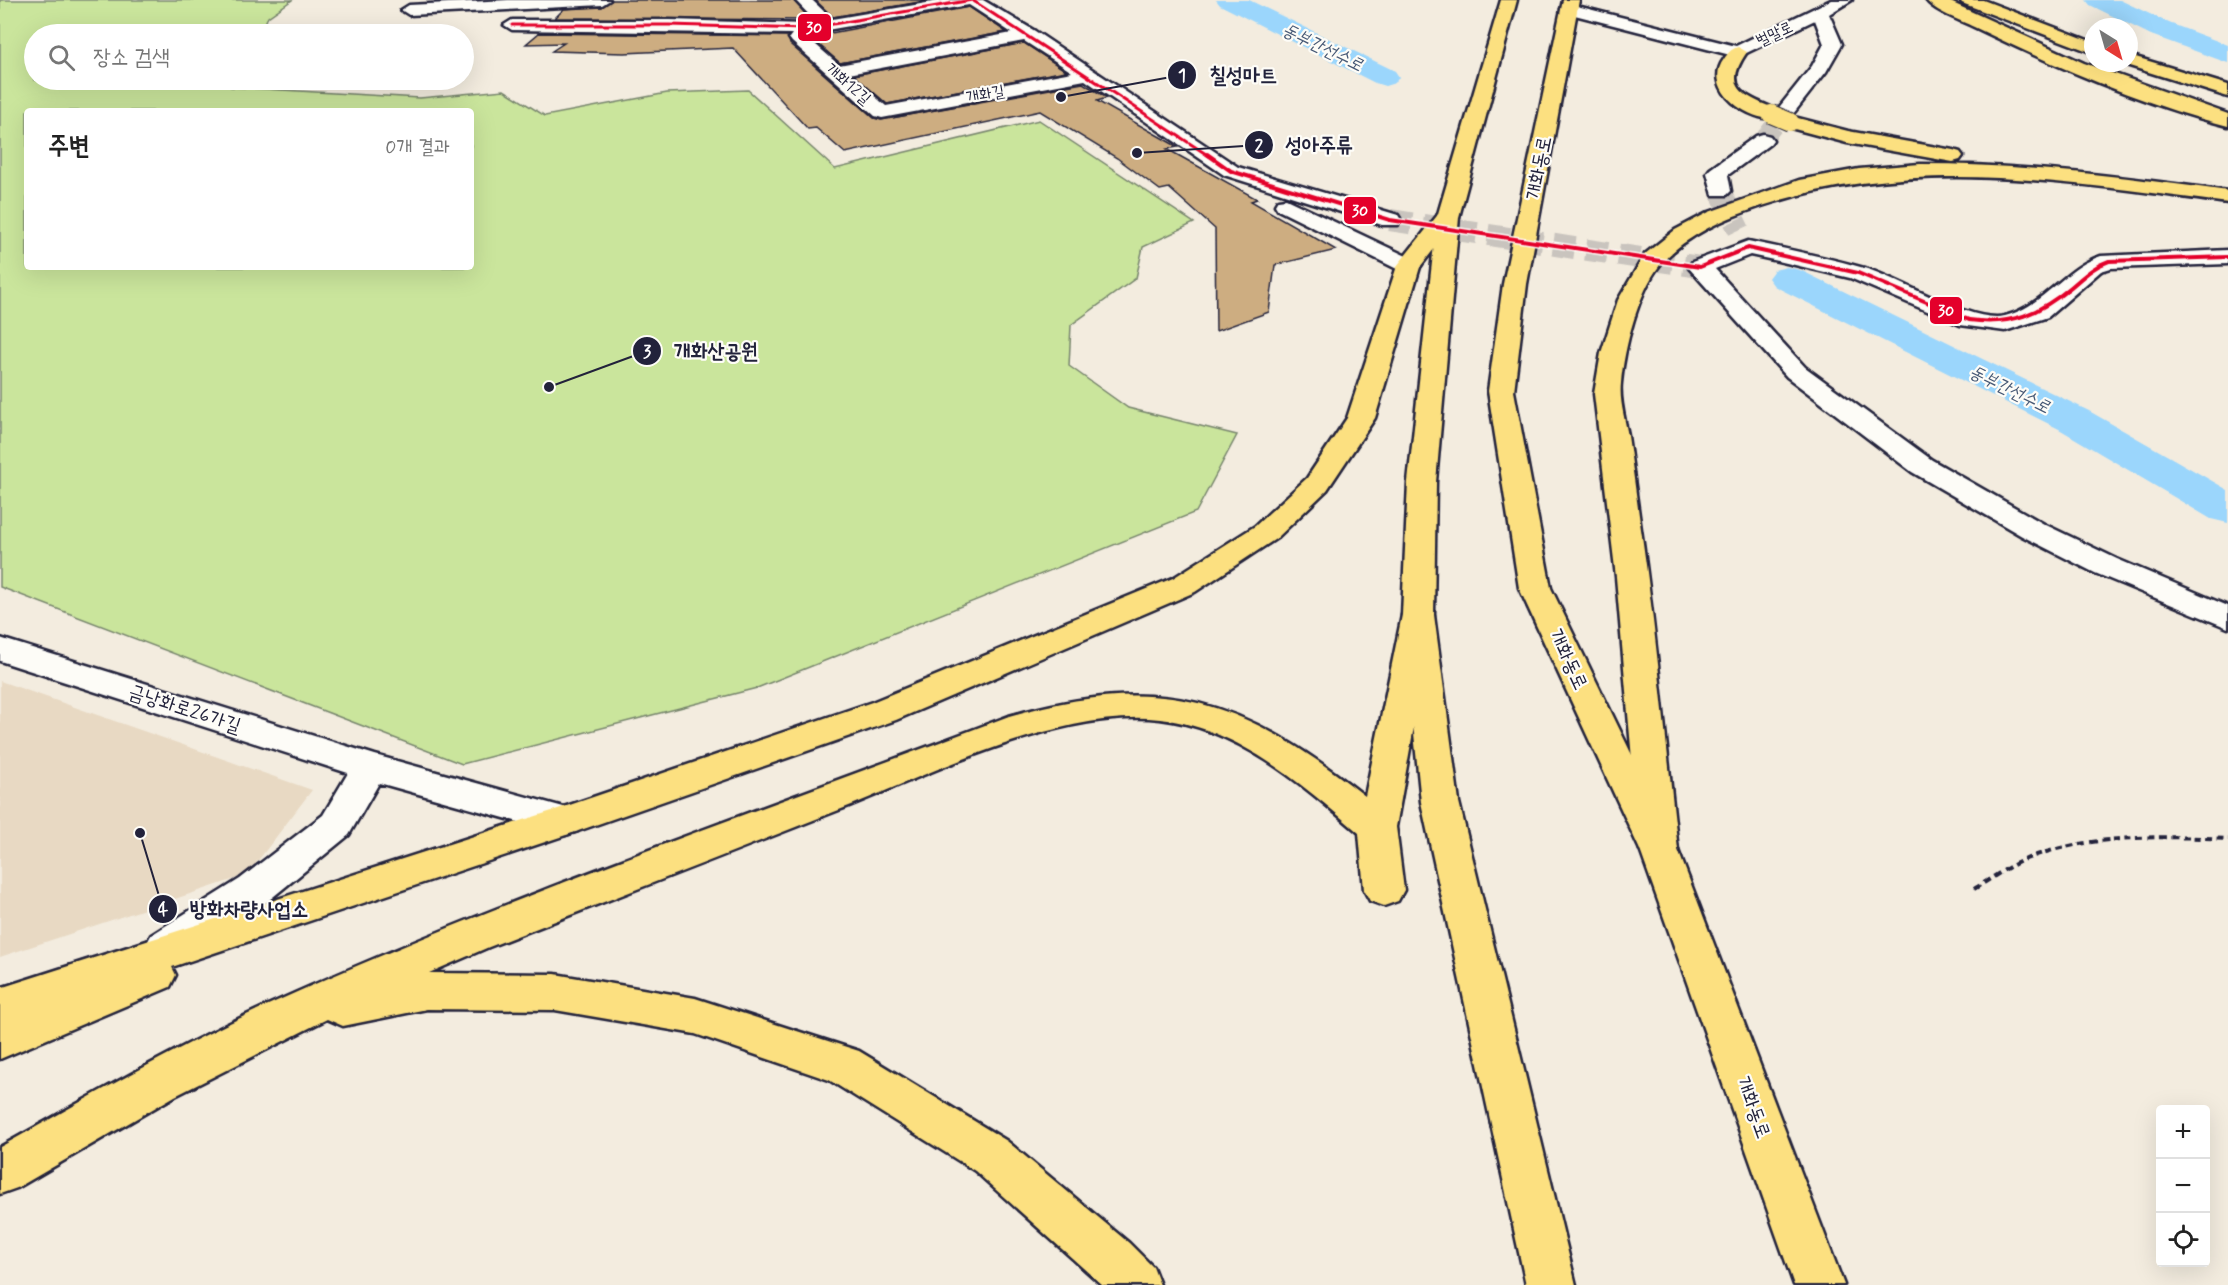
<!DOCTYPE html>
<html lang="ko">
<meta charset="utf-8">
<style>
body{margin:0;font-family:Mynerve,"Poor Story",sans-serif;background:#f6f6f6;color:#222}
.controls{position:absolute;right:18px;bottom:18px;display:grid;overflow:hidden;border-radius:6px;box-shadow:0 6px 24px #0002}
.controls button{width:54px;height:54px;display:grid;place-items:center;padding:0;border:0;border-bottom:2px solid #e0e0e0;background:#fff;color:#222;font:30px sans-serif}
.compass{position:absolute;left:2084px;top:18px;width:54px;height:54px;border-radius:50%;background:#fff;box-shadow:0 6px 24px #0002;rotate:143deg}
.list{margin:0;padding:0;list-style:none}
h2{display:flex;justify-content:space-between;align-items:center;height:78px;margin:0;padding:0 24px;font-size:26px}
h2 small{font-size:20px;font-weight:400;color:#767676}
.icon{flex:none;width:33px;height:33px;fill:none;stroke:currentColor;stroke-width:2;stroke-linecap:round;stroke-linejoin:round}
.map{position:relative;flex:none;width:2228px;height:1285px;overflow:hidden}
.search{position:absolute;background:#fff;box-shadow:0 6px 24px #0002;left:24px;top:24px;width:450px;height:66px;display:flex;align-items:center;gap:15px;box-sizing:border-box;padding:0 21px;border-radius:33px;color:#767676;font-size:22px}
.panel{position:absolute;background:#fff;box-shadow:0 6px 24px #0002;left:24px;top:108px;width:450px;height:162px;border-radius:6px}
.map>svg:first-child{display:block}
</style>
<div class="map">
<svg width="2228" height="1285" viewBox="0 0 2228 1285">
<rect width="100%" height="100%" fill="#f3ecdf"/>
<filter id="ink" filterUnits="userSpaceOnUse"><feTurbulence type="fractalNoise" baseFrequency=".0167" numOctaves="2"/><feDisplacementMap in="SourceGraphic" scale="12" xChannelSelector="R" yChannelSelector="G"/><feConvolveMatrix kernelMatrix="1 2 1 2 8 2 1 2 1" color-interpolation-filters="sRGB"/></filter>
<g filter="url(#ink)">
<path fill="#e8d9c3" d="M0 681 312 790 247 875 0 957Z"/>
<path fill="#cae59c" stroke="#76846c" stroke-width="1.5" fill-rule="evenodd" d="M0 0H292L268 17 259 34H34V80H234L231 87 420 98 504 90 545 116 667 93 748 90 835 169 1039 120 1194 223 1143 247 1136 278 1071 325 1069 366 1128 408 1237 435 1196 512 757 688 462 764 0 587ZM27 111H471V267H27Z"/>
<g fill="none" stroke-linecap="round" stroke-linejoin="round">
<path fill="#9bd6fc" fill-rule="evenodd" d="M1216 0H1249L1395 71 1399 77 1395 83 1385 86 1375 83 1220 5Z
M2086 0H2120L2169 23 2228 45V63L2151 35 2090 5Z
M1787 267 1800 270 2089 411 2228 490V523L2211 519 2059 429 1774 286 1768 278 1774 270Z"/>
</g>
<path fill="#cdad81" stroke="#22223b" stroke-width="1.5" d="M612 0H793L811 20 555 18 564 9 602 7Z
M815 0H931L833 17Z
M969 7 1006 32 840 63 810 37Z
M539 33 788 36 790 44 874 118 881 120 1083 83 1107 98 1097 101 1178 147 1167 149 1257 199 1251 201 1336 250 1275 265 1269 312 1216 331 1215 229 1169 188 1160 190 1117 158 1040 111 845 153 816 128 808 129 733 48 624 53 552 51 564 43 526 44Z
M1024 43 1066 71 887 104 854 75Z"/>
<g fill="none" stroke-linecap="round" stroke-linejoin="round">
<path stroke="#c9c4be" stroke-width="18" stroke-dasharray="18 9" stroke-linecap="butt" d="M1763 140 1786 110"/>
<path stroke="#c9c4be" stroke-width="22" stroke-dasharray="22 11" stroke-linecap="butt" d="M1720 191 1739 230
M1390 220 1700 267"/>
<defs>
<path id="minor" d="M508 0H610L602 5 409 15 401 10 409 5Z
M795 0H812L832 19 944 0H983L1035 31 1238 167 1398 215 1401 220 1398 225H1382L1224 175 1085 80 882 118 875 116 792 42 789 38 792 34 512 30 504 25 512 20H670L804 24 815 21ZM969 5 1012 33 839 65 807 37 810 33ZM1024 41 1072 72 886 106 849 74Z
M1831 0H1852L1829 14 1842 44 1826 72 1793 114 1786 116 1777 110 1812 66 1824 44 1815 20 1738 57 1563 12 1561 9 1569 4 1736 46Z
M1763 134 1770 136 1773 140 1770 144 1728 175 1731 191 1727 195H1713L1707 173 1710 169 1756 136Z
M1286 199 1417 261 1421 266 1417 271H1401L1278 210 1275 205 1278 200Z
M1748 241C1787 249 1826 257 1864 268 1900 278 1971 324 2005 316 2044 306 2064 268 2101 256L2228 250V264L2111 268 2101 271 2048 317 2005 331 1960 325 1850 278 1778 261 1750 255 1715 269 1805 367 1932 460 2044 524 2117 559 2228 606V628L2095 573 2022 536 1912 472 1787 377 1688 267 1692 262Z
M0 638 375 755 578 811 584 821 578 831 565 835 379 783 349 835 268 901 181 959 166 964 151 959 145 947 151 935 240 879 323 815 348 773 0 661Z"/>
<path id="major" d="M1501 0H1517L1459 217 1436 482 1434 615 1459 802 1576 1285H1526L1421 802 1402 615 1408 482 1437 217Z
M1563 0H1579L1527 284 1514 391 1551 588 1678 850 1844 1285H1794L1640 850 1519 588 1488 391 1503 284Z
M1960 0H1983L2093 42V53L1962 3Z
M2129 55 2228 85V97L2123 64 2129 63Z"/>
<path id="highway" d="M1926 0H1946L2084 63 2228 114V126C2141 104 2055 66 1974 27 1960 20 1935 12 1926 0Z
M1738 47 1747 52C1721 89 1745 96 1778 110L1781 114 1778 118C1752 124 1701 90 1724 59 1728 53 1731 49 1738 47Z
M1790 116 1848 131 1953 150 1960 152 1963 156 1960 160 1953 162 1847 143 1783 126 1780 122 1783 118Z
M1920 164C2024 164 2125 177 2228 191V203C2071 183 1916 155 1762 206 1726 218 1685 235 1660 265 1638 292 1624 349 1621 383 1619 401 1625 419 1628 436 1633 469 1637 503 1642 536 1657 640 1666 745 1678 850L1673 860 1659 865 1645 860 1640 850 1616 577 1594 394 1601 353 1618 300 1645 254 1675 230 1709 212 1799 180 1859 169Z
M1448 210 1456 212 1459 217 1420 267 1375 418 1327 490 1277 538 1195 592 896 720 578 831 172 967 176 975 170 987 0 1059V988L552 811 872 702 1173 578 1255 526 1307 478 1347 418 1397 266 1440 212Z
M1418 605 1429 608 1434 615 1396 827 1404 890 1398 901 1384 906 1370 901 1364 890 1359 833C1302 784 1238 728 1160 719 1061 708 930 774 839 810 722 856 606 901 489 947L429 973 555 974 695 998 859 1051 1007 1141 1129 1243 1153 1267 1160 1285H1102L975 1171 829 1080 695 1034 555 1010 427 1009 343 1026 327 1019 175 1096 17 1188 0 1194V1147C88 1098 176 1047 268 1005 509 896 761 810 1009 716 1162 672 1242 699 1365 796L1402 615 1407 608Z"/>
</defs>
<use href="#minor" stroke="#22223b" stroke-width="5"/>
<use href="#major" stroke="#22223b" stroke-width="5"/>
<use href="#highway" stroke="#22223b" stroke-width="5"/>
<path stroke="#22223b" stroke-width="4" stroke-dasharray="7 4.5" stroke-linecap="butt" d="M1974 889C1991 879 2008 866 2026 859 2089 834 2162 836 2228 839"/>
<use href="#minor" fill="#fdfcf7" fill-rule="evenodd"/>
<use href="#major" fill="#fce080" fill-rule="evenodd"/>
<use href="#highway" fill="#fce080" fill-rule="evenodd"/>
<defs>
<path id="highway-bridge" d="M1771 114 1790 122"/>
</defs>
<use href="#highway-bridge" stroke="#22223b" stroke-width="20" stroke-linecap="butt"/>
<use href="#highway-bridge" stroke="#fce080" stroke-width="18"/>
<defs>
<path id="bus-1-far1" d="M512 25H670L804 29 972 0 1209 156"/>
<path id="bus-1" d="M1207 154 1231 171 1390 220 1700 267 1748 248 1858 273 1969 320C2011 326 2039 314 2071 287 2083 277 2094 266 2109 261L2228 257"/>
</defs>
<use href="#bus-1-far1" stroke="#fdfcf7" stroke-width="5"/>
<use href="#bus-1" stroke="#fdfcf7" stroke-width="7"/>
<use href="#bus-1-far1" stroke="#e4002b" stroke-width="3"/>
<use href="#bus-1" stroke="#e4002b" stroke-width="4"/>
</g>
</g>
<g text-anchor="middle" stroke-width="4.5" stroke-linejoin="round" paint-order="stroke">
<g font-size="16" fill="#22223b" stroke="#fdfcf7">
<text transform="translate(1774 33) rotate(-25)" y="6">벌말로</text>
<text transform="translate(849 83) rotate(41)" y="6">개화12길</text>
<text transform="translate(985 93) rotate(-10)" y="6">개화길</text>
</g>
<g font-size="18" font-style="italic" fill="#465875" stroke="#fdfcf7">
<text transform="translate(1323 47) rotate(26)" y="6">동부간선수로</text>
<text transform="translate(2010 389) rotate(26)" y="6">동부간선수로</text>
</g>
<g font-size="20" fill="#22223b" stroke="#fdfcf7">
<text transform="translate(1538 168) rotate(-79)" y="7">개화동로</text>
<text transform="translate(1569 659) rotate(65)" y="7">개화동로</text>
<text transform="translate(185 708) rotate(18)" y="7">금낭화로26가길</text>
<text transform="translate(1754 1107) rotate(70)" y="7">개화동로</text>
</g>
</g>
<path fill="none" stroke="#22223b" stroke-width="2" d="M1061 97L1182 75M1137 153L1259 145M549 387L647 351M140 833L163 909"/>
<g fill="#22223b" stroke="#fdfcf7" stroke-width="2">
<circle cx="1061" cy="97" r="6"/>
<circle cx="1137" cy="153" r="6"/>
<circle cx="549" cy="387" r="6"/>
<circle cx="140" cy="833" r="6"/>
<circle cx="1182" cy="75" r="15"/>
<circle cx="1259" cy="145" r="15"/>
<circle cx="647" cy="351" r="15"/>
<circle cx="163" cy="909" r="15"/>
</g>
<g font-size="18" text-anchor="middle" font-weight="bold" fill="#fff">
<text x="1182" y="81">1</text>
<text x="1259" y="151">2</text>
<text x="647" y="357">3</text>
<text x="163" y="915">4</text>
</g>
<g font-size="21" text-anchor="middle" font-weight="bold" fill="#22223b" stroke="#fdfcf7" stroke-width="4.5" stroke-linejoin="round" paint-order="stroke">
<text x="1243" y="82">칠성마트</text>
<text x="1319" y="152">성아주류</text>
<text x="716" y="358">개화산공원</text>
<text x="249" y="916">방화차량사업소</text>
</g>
<g stroke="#fdfcf7" stroke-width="2">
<rect x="797" y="13" width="35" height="29" rx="6" fill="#e4002b"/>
<rect x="1343" y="196" width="34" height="29" rx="6" fill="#e4002b"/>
<rect x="1929" y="296" width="34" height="29" rx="6" fill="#e4002b"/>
</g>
<g font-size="16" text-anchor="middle" font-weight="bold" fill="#fff">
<text x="814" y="33">30</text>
<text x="1360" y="216">30</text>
<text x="1946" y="316">30</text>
</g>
</svg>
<div class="controls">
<button>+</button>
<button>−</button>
<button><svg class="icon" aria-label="locate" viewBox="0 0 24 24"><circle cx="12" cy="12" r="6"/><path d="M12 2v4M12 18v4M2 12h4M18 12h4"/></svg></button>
</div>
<svg class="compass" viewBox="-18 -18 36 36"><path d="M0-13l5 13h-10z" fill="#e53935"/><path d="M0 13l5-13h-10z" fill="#767676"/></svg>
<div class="search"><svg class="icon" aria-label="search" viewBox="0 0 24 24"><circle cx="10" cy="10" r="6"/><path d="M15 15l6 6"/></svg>장소 검색</div>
<section class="panel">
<h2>주변<small>0개 결과</small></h2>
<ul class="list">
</ul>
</section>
</div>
